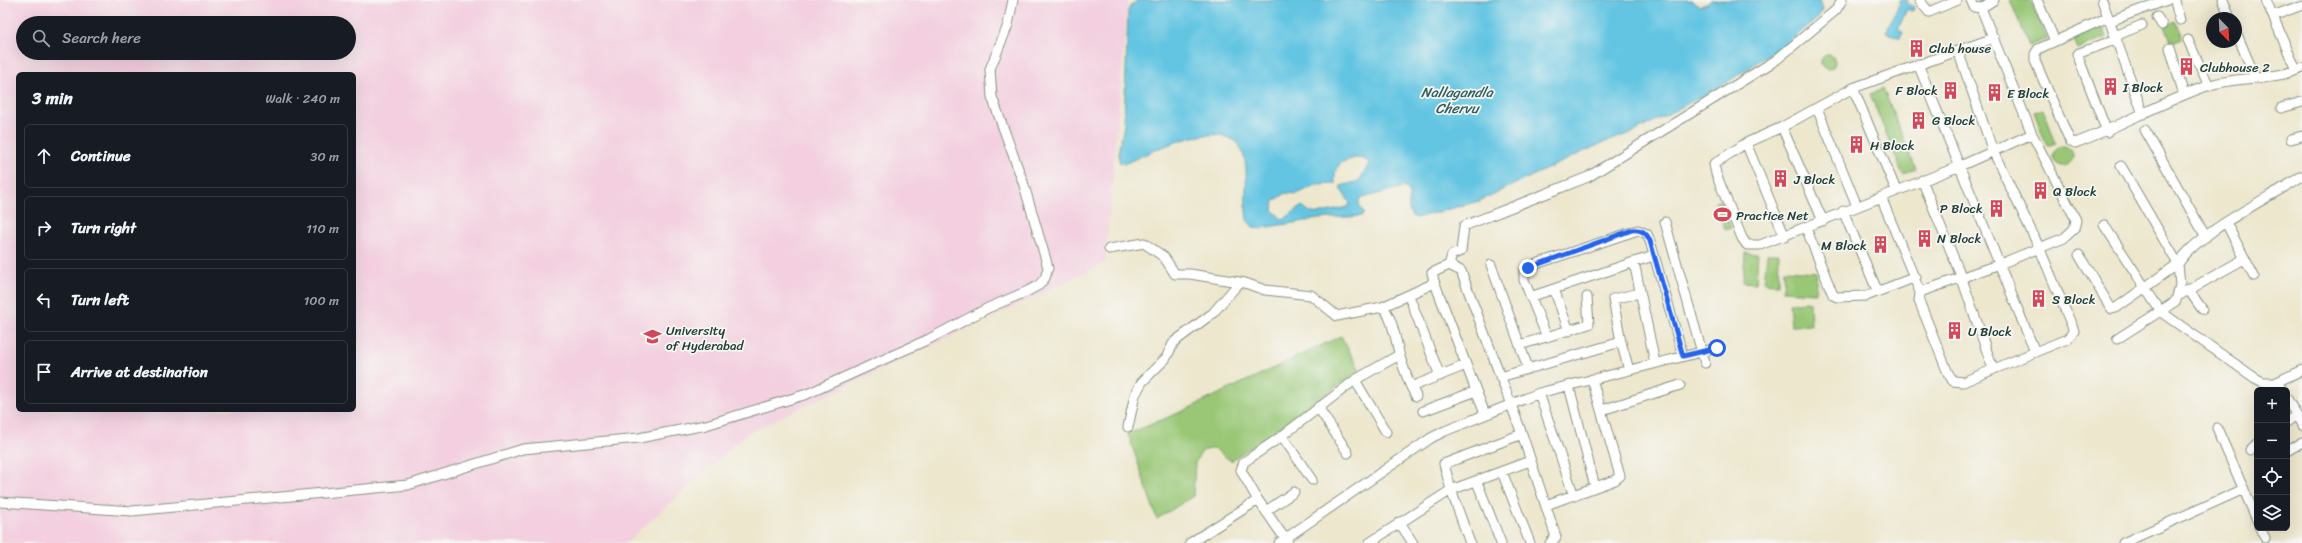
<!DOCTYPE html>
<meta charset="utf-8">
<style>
body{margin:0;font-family:Sriracha,sans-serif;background:#242831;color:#f1f3f6}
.controls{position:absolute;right:12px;bottom:12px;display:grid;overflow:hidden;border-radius:6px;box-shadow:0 4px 16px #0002}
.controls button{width:36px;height:36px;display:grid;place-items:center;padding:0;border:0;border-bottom:1px solid #363941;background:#171b24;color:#f1f3f6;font:20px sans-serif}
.compass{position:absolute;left:2206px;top:12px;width:36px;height:36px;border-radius:50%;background:#171b24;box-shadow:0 4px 16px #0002;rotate:156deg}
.stop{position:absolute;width:12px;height:12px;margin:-9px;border:3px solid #2563eb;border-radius:50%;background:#fff}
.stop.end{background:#2563eb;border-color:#fff;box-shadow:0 1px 4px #0008}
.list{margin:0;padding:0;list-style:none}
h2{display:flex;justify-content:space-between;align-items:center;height:52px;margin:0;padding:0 16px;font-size:17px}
h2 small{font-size:13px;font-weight:400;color:#9ea1a6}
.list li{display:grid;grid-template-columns:26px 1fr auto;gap:12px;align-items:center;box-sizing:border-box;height:64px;margin:0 8px 8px;padding:0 8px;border:1px solid #363941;border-radius:6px}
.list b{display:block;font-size:15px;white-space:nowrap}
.list em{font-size:13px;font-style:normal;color:#9ea1a6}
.icon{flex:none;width:22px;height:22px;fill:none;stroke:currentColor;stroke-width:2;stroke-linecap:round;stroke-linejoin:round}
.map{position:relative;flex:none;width:2302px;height:543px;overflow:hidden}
.search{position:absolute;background:#171b24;box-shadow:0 4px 16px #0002;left:16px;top:16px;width:340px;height:44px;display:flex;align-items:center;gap:10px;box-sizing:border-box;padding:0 14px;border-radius:22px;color:#9ea1a6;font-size:15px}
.panel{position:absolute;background:#171b24;box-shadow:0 4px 16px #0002;left:16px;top:72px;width:340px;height:340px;border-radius:6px}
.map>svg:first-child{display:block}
</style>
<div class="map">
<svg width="2302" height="543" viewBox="0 0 2302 543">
<rect width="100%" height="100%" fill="#f6f6f2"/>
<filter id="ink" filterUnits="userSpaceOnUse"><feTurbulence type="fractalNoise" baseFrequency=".025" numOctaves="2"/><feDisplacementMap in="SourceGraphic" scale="8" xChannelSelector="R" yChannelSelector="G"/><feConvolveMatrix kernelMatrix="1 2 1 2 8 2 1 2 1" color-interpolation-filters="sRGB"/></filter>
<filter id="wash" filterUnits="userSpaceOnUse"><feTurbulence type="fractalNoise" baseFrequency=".012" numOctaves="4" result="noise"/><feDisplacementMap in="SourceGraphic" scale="16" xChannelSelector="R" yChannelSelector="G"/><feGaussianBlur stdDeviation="0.9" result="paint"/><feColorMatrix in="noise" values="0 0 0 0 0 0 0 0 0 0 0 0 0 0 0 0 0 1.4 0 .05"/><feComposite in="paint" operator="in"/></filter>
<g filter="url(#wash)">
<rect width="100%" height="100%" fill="#ede7ce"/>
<path fill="#f3cfdf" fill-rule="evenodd" d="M0 0H1128L1105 263 746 434 626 543H0ZM23 23H349V53H23ZM18 74H354V410H18Z"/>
<path fill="#99c776" stroke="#5c8255" d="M2010 0H2030L2047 39 2029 46Z
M2176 22 2183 38 2172 43 2165 26Z
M2102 25 2107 37 2078 49 2073 37Z
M1821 62a7 7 0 1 1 14 0a7 7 0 1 1-14 0Z
M1883 88 1916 169 1903 175 1870 94Z
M2043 109 2056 143 2047 146 2034 112Z
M2053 156a10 10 0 1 1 20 0a10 10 0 1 1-20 0Z
M1721 200 1731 228 1725 230 1715 202Z
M1745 253 1758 254 1756 283 1743 282Z
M1767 254H1779L1778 284 1764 283Z
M1784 270 1817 272 1815 293 1783 291Z
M1810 302 1811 325 1791 326 1789 303Z
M1341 336 1360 370 1231 461 1214 448 1202 451 1195 463 1193 496 1157 519 1128 434 1183 411Z"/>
<path fill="#64c5e2" stroke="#42818b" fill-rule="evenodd" d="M1139 0H1691L1700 6 1707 4 1711 0H1820L1823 9 1818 18 1792 39 1723 85 1634 132 1600 144 1479 201 1416 218 1412 216 1409 210V190L1403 187 1359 199V205L1364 213 1362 216 1318 219 1262 228 1253 227 1247 220C1243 198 1250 175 1243 153 1228 111 1149 153 1124 164L1120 163C1115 152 1123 136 1124 124L1128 11 1131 5ZM1355 158 1364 159 1370 163 1359 181 1341 186 1340 188 1350 203 1348 207 1318 214 1310 212 1302 206 1287 217 1282 219 1273 210 1274 201 1286 193 1297 194 1316 185 1335 184V173L1340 163Z
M1901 0H1908L1907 3 1914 7 1913 11 1907 9 1898 29 1903 31 1900 38 1886 32Z"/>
</g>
<g filter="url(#ink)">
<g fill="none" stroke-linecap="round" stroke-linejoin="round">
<defs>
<path id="street" d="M1919 0 1929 12 1957 0
M1971 0 1974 7 1981 8
M2037 0 2055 41
M2102 0 2143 114
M2167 0 2110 21 2104 19 2038 49 2035 54V61L2070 141 2075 143C2120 127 2161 102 2207 86 2237 76 2273 81 2302 68
M2175 0 2176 6
M2223 0 2230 18
M2266 0 2296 70
M1981 8 1994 0
M2177 10 2180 20
M2273 16 2302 5
M2157 17 2162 25
M2236 32 2255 77
M2115 36 2142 25
M1994 38 1853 88 1782 127 1746 143 1714 164 1716 174 1742 238 1747 245H1760L1960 166 2032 134
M2188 40 2209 86
M2170 48 2184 95
M1958 51 1993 151 2039 247 2074 331 2067 339 2035 352
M1918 64 2035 352 1963 382 1953 381 1948 373 1919 301 1920 292 2000 264 2064 238 2074 229 2076 220 2032 134 1981 8
M1853 88 1896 190
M1817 108 1857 206
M2281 108 2302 102
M1782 127 1823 221
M2145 130 2206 237
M2107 132 2077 54 2117 39
M2291 139 2302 136
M1746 143 1785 237
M1922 180 1961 276 1993 369
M1881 197 1920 292
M1843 211 1877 290
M1665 222 1705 363
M2226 223 2254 276
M2104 225 2161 312 2255 378 2263 382H2277L2282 390
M1806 228 1833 295 1837 297 1866 296 1916 277
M1109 249 1144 243 1164 257 1175 274H1190L1245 283 1265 290 1311 295 1337 316 1382 307C1392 313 1397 346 1400 357 1403 367 1407 377 1411 387L1466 365
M2079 255 2109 305 2112 309 2116 308 2178 264C2199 231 2268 199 2302 176
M1634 262 1654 256
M1449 265 1452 255 1461 251 1464 226 1588 177 1776 60 1836 10 1842 0
M1491 265 1528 368
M1434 281 1485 414
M1554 289 1569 331
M2188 289 2202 309
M1409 296 1440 376
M2178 296 2244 259
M1530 297 1634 262 1655 363
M1382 307 1430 285 1434 281 1432 273 1449 265 1461 271 1522 434 1556 537 1550 543
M1547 337 1524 280V272L1533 265 1638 230 1647 234 1650 241 1683 356
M2117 339 2176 301 2180 285 2178 264 2121 166
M1621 342 1629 370
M1520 345 1589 324 1587 297
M1500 377 1621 342 1613 299 1640 293
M1355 380 1386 432
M2277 382 2302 370
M1569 386 1595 487
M1411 387 1416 396
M1539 393 1574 496
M2287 399 2302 425
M1318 407 1348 453
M1602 410 1680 385
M1423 411 1476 391
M2287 422 2296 415
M1128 427 1135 395 1142 382 1166 358 1174 342 1213 313 1239 283
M2217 428 2257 520
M1282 436 1312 480
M2250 450 2257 444
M2287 451 2302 442
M1502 472 1530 543
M1477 482 1501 543
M0 502 132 511 408 485 523 449 639 438 706 425 807 394 929 339 988 308 1028 291 1039 285 1045 278 1048 268 1046 260 1023 182 992 97 990 69 1008 25 1013 0
M1546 505 1615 480 1620 476 1592 379
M1266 511 1294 492
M1399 522 1413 543
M2260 528 2265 538
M1190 543 1258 500
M1279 543 1431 438 1445 431 1539 393 1717 348
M1288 543 1258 500 1243 474 1241 470 1244 462 1282 436 1355 380 1399 355
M1369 543 1451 490 1530 461
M1470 543 1451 490 1444 464 1522 434
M2123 543 2244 489"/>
</defs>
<use href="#street" stroke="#869281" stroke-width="11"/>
<use href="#street" stroke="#fff" stroke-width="9"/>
</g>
</g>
<g fill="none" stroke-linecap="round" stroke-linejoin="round" filter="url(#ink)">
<path stroke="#2563eb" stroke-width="5" d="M1528 268 1632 230C1641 229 1646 232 1650 241L1683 356 1717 348"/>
</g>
<defs>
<symbol id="building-bare" viewBox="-9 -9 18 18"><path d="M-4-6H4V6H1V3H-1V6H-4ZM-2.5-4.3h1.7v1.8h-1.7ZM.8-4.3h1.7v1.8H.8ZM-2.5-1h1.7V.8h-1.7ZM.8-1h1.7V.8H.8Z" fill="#d1495b" stroke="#f6f6f2" stroke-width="2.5" paint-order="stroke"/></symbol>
<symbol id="stadium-bare" viewBox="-9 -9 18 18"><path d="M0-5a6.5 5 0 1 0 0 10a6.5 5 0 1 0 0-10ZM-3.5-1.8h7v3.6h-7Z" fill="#d1495b" stroke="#f6f6f2" stroke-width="2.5" paint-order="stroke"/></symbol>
<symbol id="university-bare" viewBox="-9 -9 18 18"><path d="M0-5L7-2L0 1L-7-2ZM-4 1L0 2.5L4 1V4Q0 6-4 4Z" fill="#d1495b" stroke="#f6f6f2" stroke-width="2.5" paint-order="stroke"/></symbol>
</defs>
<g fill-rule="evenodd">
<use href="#building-bare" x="1904" y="36" width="25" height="25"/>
<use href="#building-bare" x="2174" y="54" width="25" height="25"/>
<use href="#building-bare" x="2098" y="74" width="25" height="25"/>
<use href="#building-bare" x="1938" y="78" width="25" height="25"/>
<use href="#building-bare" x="1982" y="80" width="25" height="25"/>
<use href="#building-bare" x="1906" y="108" width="25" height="25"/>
<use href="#building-bare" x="1844" y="132" width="25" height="25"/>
<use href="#building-bare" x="1768" y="166" width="25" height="25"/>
<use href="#building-bare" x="2028" y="178" width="25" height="25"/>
<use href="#building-bare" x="1984" y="196" width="25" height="25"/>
<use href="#stadium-bare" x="1710" y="202" width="25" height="25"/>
<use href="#building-bare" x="1912" y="226" width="25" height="25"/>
<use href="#building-bare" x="1868" y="232" width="25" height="25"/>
<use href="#building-bare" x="2026" y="286" width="25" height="25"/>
<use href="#building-bare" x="1942" y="318" width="25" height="25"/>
<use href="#university-bare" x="640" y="324" width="25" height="25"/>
</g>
<g text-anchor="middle" stroke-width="3.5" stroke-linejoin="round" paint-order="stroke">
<g font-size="13" fill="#1f3d34" stroke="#f6f6f2" text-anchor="start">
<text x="1929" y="53">Club house</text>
<text x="2200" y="72">Clubhouse 2</text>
<text x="2123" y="92">I Block</text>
<text x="1938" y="95" text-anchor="end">F Block</text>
<text x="2007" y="98">E Block</text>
<text x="1932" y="125">G Block</text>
<text x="1870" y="150">H Block</text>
<text x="1794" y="184">J Block</text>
<text x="2053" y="196">Q Block</text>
<text x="1983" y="213" text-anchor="end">P Block</text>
<text x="1736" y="220">Practice Net</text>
<text x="1937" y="243">N Block</text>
<text x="1867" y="250" text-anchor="end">M Block</text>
<text x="2052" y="304">S Block</text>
<text x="666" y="335">University<tspan x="666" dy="15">of Hyderabad</tspan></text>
<text x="1968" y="336">U Block</text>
</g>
<g font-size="14" font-style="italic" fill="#305f60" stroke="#f6f6f2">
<text x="1457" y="97">Nallagandla<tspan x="1457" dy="16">Chervu</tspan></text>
</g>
</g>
</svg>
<div class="controls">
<button>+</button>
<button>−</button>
<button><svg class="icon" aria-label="locate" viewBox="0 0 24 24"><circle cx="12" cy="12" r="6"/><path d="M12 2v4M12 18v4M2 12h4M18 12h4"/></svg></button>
<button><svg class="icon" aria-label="layers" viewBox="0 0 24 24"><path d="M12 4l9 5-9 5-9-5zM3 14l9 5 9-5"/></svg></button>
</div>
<svg class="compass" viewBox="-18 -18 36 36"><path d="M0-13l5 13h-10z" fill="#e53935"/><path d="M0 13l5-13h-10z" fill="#9ea1a6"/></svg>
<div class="stop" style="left:1717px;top:348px"></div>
<div class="stop end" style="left:1528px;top:268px"></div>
<div class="search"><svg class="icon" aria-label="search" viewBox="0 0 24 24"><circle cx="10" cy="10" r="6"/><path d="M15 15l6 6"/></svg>Search here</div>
<section class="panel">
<h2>3 min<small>Walk · 240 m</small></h2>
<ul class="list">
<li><svg class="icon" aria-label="ahead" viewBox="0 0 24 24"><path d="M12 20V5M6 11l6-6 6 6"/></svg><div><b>Continue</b></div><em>30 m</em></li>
<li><svg class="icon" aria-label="right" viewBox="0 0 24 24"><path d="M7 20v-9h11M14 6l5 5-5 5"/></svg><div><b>Turn right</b></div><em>110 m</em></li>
<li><svg class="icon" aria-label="left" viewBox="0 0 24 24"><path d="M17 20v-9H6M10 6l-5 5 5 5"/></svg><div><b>Turn left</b></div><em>100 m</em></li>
<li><svg class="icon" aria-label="arrive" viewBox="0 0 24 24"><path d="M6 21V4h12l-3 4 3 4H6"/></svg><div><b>Arrive at destination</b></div></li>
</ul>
</section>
</div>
